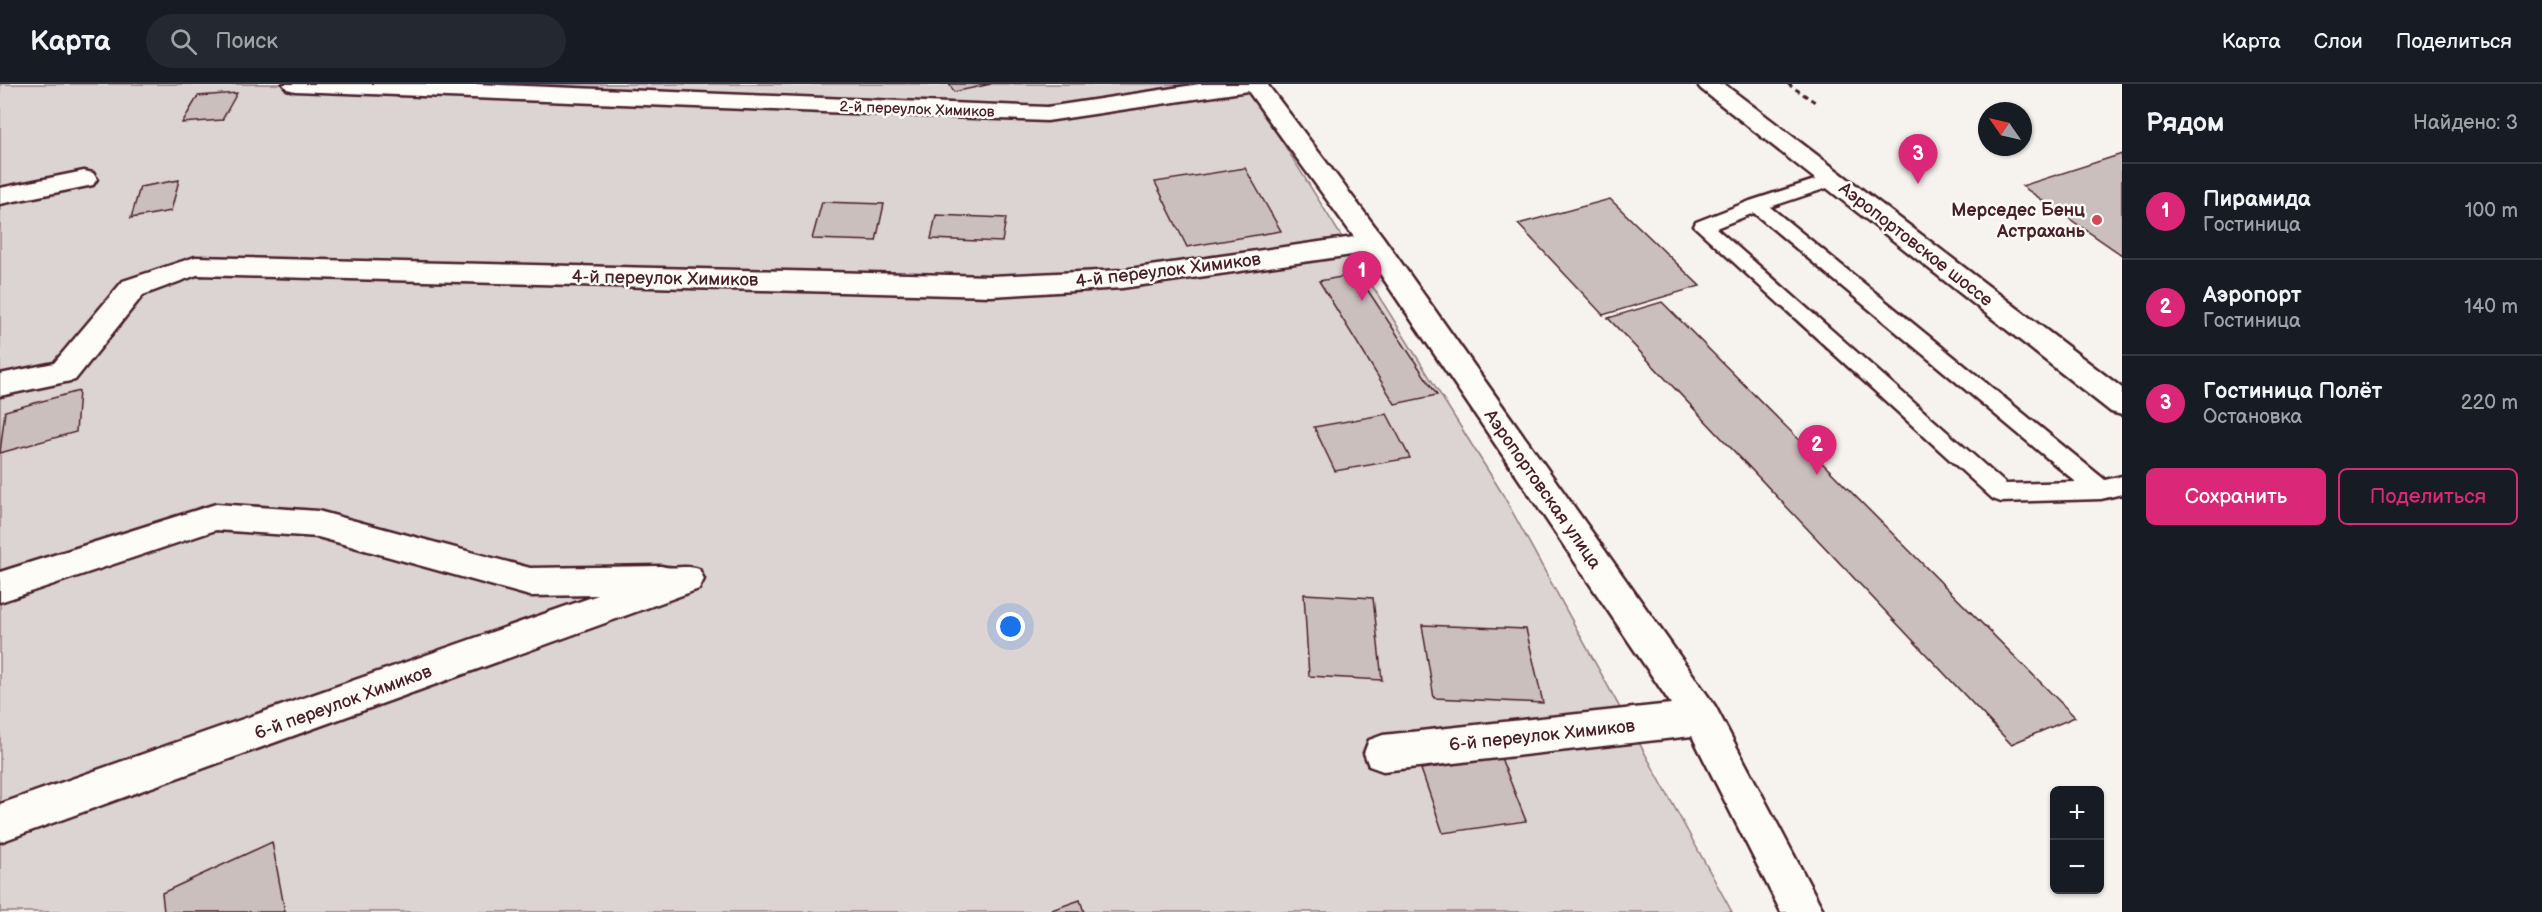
<!DOCTYPE html>
<html lang="ru">
<meta charset="utf-8">
<style>
body{margin:0;font-family:"Balsamiq Sans",sans-serif;background:#242831;color:#f1f3f6}
.controls{position:absolute;right:18px;bottom:18px;display:grid;overflow:hidden;border-radius:9px;box-shadow:0 2px 4px #0004}
.controls button{width:54px;height:54px;display:grid;place-items:center;padding:0;border:0;border-bottom:2px solid #363941;background:#171b24;color:#f1f3f6;font:30px sans-serif}
.compass{position:absolute;left:1978px;top:18px;width:54px;height:54px;border-radius:50%;background:#171b24;box-shadow:0 2px 4px #0004;rotate:304deg}
.you{position:absolute;left:1011px;top:543px;width:21px;height:21px;margin:-15px;border:4px solid #fff;border-radius:50%;background:#1a73e8;box-shadow:0 0 0 9px #1a73e833}
.badge{display:grid;place-items:center;width:39px;height:39px;border-radius:50%;background:#db2777;color:#fff;font-size:20px;font-weight:700}
.pin{position:absolute;translate:-50% -50px;filter:drop-shadow(0 2px 3px #0008)}
.pin::after{content:'';position:absolute;top:32px;width:21px;height:18px;background:inherit;clip-path:polygon(0 0,100% 0,50% 100%)}
.list{margin:0;padding:0;list-style:none}
h2{display:flex;justify-content:space-between;align-items:center;height:78px;margin:0;padding:0 24px;font-size:26px}
h2 small{font-size:20px;font-weight:400;color:#9ea1a6}
.list li{display:grid;grid-template-columns:39px 1fr auto;gap:18px;align-items:center;box-sizing:border-box;height:96px;padding:0 24px;border-top:2px solid #363941}
.list b{display:block;font-size:22px;white-space:nowrap}
.list p{margin:0;font-size:20px;white-space:nowrap;color:#9ea1a6}
.list em{font-size:20px;font-style:normal;color:#9ea1a6}
.actions{display:flex;gap:12px;padding:18px 24px}
.actions a{flex:1;padding:14px 0;border:2px solid #db2777;border-radius:9px;text-align:center;font-size:21px;color:#db2777}
.actions .main{background:#db2777;color:#fff}
.icon{flex:none;width:33px;height:33px;fill:none;stroke:currentColor;stroke-width:2;stroke-linecap:round;stroke-linejoin:round}
.map{position:relative;flex:none;width:2122px;height:828px;overflow:hidden}
header{display:flex;align-items:center;gap:36px;box-sizing:border-box;height:84px;padding:0 30px;background:#171b24;border-bottom:2px solid #363941}
header strong{font-size:28px}
nav{display:flex;gap:33px;margin-inline-start:auto;font-size:21px}
.search{width:420px;height:54px;background:#242831;display:flex;align-items:center;gap:15px;box-sizing:border-box;padding:0 21px;border-radius:33px;color:#9ea1a6;font-size:22px}
main{display:flex}
aside{flex:1;background:#171b24}
.map>svg:first-child{display:block}
</style>
<header>
<strong>Карта</strong>
<div class="search"><svg class="icon" aria-label="search" viewBox="0 0 24 24"><circle cx="10" cy="10" r="6"/><path d="M15 15l6 6"/></svg>Поиск</div>
<nav><a>Карта</a><a>Слои</a><a>Поделиться</a></nav>
</header>
<main>
<div class="map">
<svg width="2122" height="828" viewBox="0 0 2122 828">
<rect width="100%" height="100%" fill="#f6f3ef"/>
<filter id="ink" filterUnits="userSpaceOnUse"><feTurbulence type="fractalNoise" baseFrequency=".0167" numOctaves="2"/><feDisplacementMap in="SourceGraphic" scale="12" xChannelSelector="R" yChannelSelector="G"/><feConvolveMatrix kernelMatrix="1 2 1 2 8 2 1 2 1" color-interpolation-filters="sRGB"/></filter>
<g filter="url(#ink)">
<path fill="#dcd4d2" stroke="#937a7e" stroke-width="1.5" d="M0 0H1246L1502 409 1732 828H0Z"/>
<path fill="#cbbfbe" stroke="#4a1f2b" stroke-width="1.5" d="M949 0H991L954 8Z
M237 9 222 36 182 39 198 12Z
M2122 70V171L2022 102Z
M1245 84 1281 147 1187 163 1155 98Z
M179 96 171 127 131 134 140 103Z
M1610 115 1700 202 1603 231 1518 140Z
M822 118 884 120 876 157 812 155Z
M936 131 1006 134 1002 158 931 155Z
M1357 190 1437 311 1395 320 1319 197Z
M1662 218 2075 633 2011 660 1608 234Z
M79 307 76 348 0 369 5 327Z
M1387 330 1410 374 1335 387 1314 343Z
M1304 510 1373 514 1382 596 1309 592Z
M1422 541 1526 545 1543 619 1434 614Z
M1501 674 1526 737 1443 749 1421 685Z
M272 758 285 828H164L162 809Z
M1080 816 1084 828H1046Z"/>
<g fill="none" stroke-linecap="round" stroke-linejoin="round">
<defs>
<path id="service" d="M1833 90 1839 92 1842 96 1839 100 1770 123 2105 396 2122 392V410L2101 415 2001 418 1993 415 1694 142 1696 138 1750 117ZM1754 129 2076 398 2006 400 1716 144Z"/>
<path id="minor" d="M283 0H476L1047 23 1200 0H1267L1383 153 1715 622 1824 828H1781L1692 652 1383 687 1369 682 1364 669 1369 656 1383 651 1671 620 1366 169 1122 204 991 212 197 191 143 211 75 296 0 312V290L54 279 123 197 195 173 991 192 1122 186 1354 153 1248 7 1047 37 295 7 287 5Z
M84 87 93 89 97 95 93 101 0 120V104Z
M216 420 318 427 530 484 661 482C675 486 685 480 699 485L704 495 699 505 0 758V720L598 511 530 512 318 453 216 446 0 518V488Z"/>
<path id="secondary" d="M1697 0H1724L2122 304V331L2111 328 1701 5Z"/>
</defs>
<use href="#service" stroke="#4a1f2b" stroke-width="5"/>
<use href="#minor" stroke="#4a1f2b" stroke-width="5"/>
<use href="#secondary" stroke="#4a1f2b" stroke-width="5"/>
<path stroke="#4a1f2b" stroke-width="3" stroke-dasharray="5 4" stroke-linecap="butt" d="M1788 0 1815 18"/>
<use href="#service" fill="#fdfcf7" fill-rule="evenodd"/>
<use href="#minor" fill="#fdfcf7" fill-rule="evenodd"/>
<use href="#secondary" fill="#fdfcf7" fill-rule="evenodd"/>
</g>
</g>
<circle fill="#d1495b" stroke="#fdfcf7" stroke-width="2" cx="2097" cy="136" r="6"/>
<g text-anchor="middle" stroke-width="5" stroke-linejoin="round" paint-order="stroke">
<g font-size="15" fill="#4a1f2b" stroke="#fdfcf7">
<text transform="translate(917 25) rotate(2)" y="5">2-й переулок Химиков</text>
</g>
<g font-size="18" font-weight="bold" fill="#4a1f2b" stroke="#fdfcf7" text-anchor="end">
<text x="2085" y="132">Мерседес Бенц<tspan x="2085" dy="21">Астрахань</tspan></text>
</g>
<g font-size="18" fill="#4a1f2b" stroke="#fdfcf7">
<text transform="translate(1916 160) rotate(38)" y="6">Аэропортовское шоссе</text>
<text transform="translate(1168 186) rotate(-7)" y="6">4-й переулок Химиков</text>
<text transform="translate(665 194) rotate(1)" y="6">4-й переулок Химиков</text>
<text transform="translate(1543 405) rotate(55)" y="6">Аэропортовская улица</text>
<text transform="translate(343 618) rotate(-20)" y="6">6-й переулок Химиков</text>
<text transform="translate(1542 651) rotate(-6)" y="6">6-й переулок Химиков</text>
</g>
</g>
</svg>
<div class="controls">
<button>+</button>
<button>−</button>
</div>
<svg class="compass" viewBox="-18 -18 36 36"><path d="M0-13l5 13h-10z" fill="#e53935"/><path d="M0 13l5-13h-10z" fill="#9ea1a6"/></svg>
<div class="you"></div>
<div class="pin badge" style="left:1362px;top:217px">1</div>
<div class="pin badge" style="left:1817px;top:391px">2</div>
<div class="pin badge" style="left:1918px;top:100px">3</div>
</div>
<aside>
<h2>Рядом<small>Найдено: 3</small></h2>
<ul class="list">
<li><span class="badge">1</span><div><b>Пирамида</b><p>Гостиница</p></div><em>100 m</em></li>
<li><span class="badge">2</span><div><b>Аэропорт</b><p>Гостиница</p></div><em>140 m</em></li>
<li><span class="badge">3</span><div><b>Гостиница Полёт</b><p>Остановка</p></div><em>220 m</em></li>
</ul>
<div class="actions"><a class="main">Сохранить</a><a>Поделиться</a></div>
</aside>
</main>
